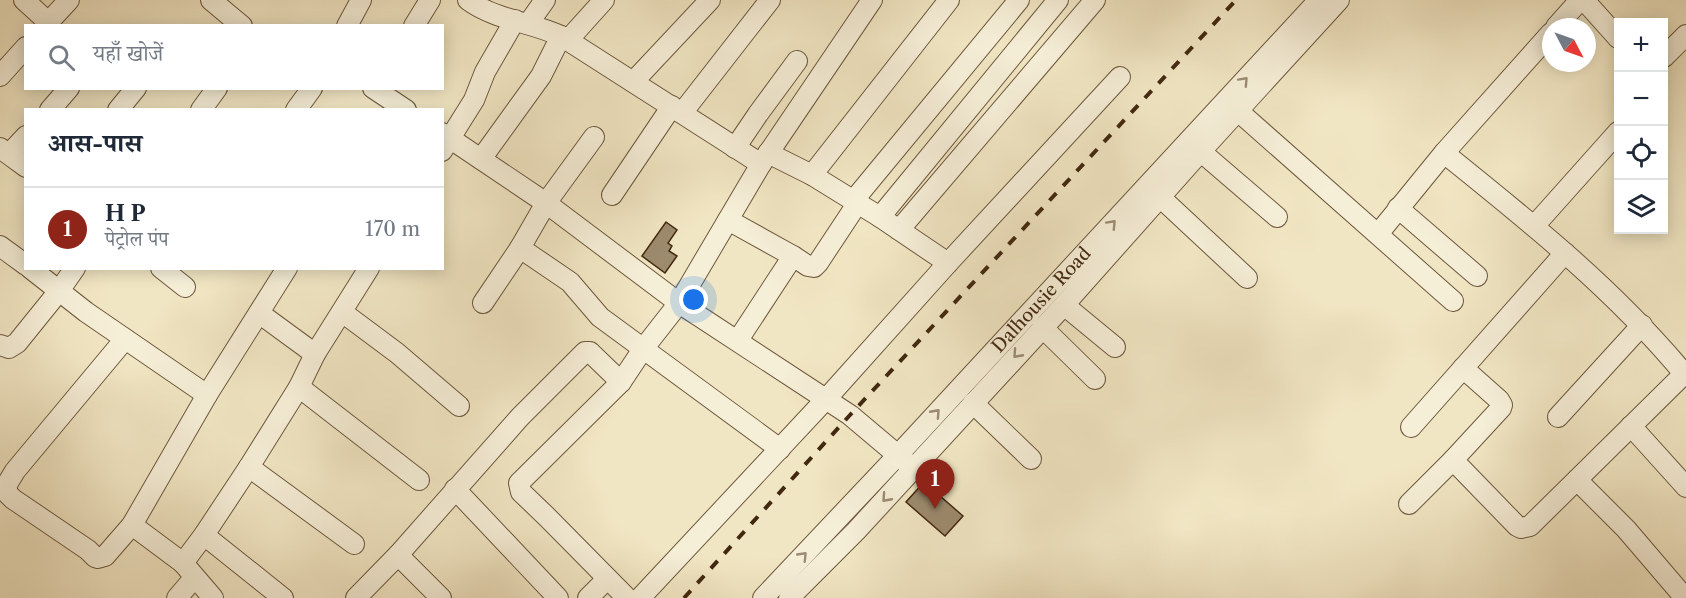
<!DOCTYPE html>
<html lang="hi">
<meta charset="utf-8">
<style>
body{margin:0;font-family:"Libre Caslon Text","Noto Serif Devanagari",serif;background:#f6f6f7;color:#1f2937}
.controls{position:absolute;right:18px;top:18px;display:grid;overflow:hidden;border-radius:0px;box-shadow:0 3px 15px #0003}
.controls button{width:54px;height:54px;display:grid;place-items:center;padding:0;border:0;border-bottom:2px solid #e0e1e3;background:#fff;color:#1f2937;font:30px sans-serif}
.compass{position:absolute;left:1542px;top:18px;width:54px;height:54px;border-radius:50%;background:#fff;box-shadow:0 3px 15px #0003;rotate:131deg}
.you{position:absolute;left:694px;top:300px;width:21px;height:21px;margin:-15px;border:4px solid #fff;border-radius:50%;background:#1a73e8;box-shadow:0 0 0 9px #1a73e833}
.badge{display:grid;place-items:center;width:39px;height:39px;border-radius:50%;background:#8f2418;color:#fff;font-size:20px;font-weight:700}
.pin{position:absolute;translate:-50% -50px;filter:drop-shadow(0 2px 3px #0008)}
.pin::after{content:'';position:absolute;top:32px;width:21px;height:18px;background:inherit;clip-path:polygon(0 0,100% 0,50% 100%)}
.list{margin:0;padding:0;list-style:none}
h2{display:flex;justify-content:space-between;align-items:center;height:78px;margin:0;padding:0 24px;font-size:26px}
h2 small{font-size:20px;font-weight:400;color:#747a83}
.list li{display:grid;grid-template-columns:39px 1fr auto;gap:18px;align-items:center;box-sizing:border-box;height:84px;padding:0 24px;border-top:2px solid #e0e1e3}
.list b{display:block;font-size:22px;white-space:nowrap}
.list p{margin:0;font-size:20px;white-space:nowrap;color:#747a83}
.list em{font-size:20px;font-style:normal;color:#747a83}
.icon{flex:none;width:33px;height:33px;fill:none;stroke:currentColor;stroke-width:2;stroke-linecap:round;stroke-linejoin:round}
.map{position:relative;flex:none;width:1686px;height:598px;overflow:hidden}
.search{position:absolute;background:#fff;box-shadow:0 3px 15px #0003;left:24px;top:24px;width:420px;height:66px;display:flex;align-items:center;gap:15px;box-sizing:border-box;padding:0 21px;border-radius:0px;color:#747a83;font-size:22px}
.panel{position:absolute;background:#fff;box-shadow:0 3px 15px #0003;left:24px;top:108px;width:420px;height:162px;border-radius:0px}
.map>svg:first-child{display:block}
</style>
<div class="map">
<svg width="1686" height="598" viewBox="0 0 1686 598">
<rect width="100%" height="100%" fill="#f1e6c3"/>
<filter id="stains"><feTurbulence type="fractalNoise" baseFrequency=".00333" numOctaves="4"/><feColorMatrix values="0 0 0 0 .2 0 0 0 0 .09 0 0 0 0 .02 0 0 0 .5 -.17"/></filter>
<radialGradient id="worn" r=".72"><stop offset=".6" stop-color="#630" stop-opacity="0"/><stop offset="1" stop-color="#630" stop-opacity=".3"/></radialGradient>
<path fill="#9d8b6e" stroke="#422811" stroke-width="1.5" d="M666 222 677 230 668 243 672 246 669 251 677 256 665 273 642 256Z
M924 482 963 516 945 536 906 502Z"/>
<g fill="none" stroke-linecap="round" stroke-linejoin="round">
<defs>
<g id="minor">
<path d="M24 0 48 22"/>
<path d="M211 0 242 26"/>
<path d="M468 0C495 20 531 22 561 36L761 164"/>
<path d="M1584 0 1618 38"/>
<path d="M528 24 545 0"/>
<path d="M45 26 69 0"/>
<path d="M347 26 361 0"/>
<path d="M414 26 430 0"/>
<path d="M1556 27 1580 0"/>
<path d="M568 40 604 0"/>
<path d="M1664 57 1686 35"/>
<path d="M0 76 26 47"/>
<path d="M633 82 710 0"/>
<path d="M373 88 406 110"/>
<path d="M50 110 69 88"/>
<path d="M118 110 136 88"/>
<path d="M201 110 217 88"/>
<path d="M296 110 312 88"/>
<path d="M1238 111 1453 301"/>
<path d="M682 113 770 0"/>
<path d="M442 133 546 203 679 303 850 415 907 463"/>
<path d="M1192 144 1277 217"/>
<path d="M0 148 26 167"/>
<path d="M735 148 758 114 797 61"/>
<path d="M442 151 474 100 485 72 515 20"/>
<path d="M768 153 812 175 880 217 948 263"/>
<path d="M1444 153C1530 222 1616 291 1686 376"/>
<path d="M9 154 26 136"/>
<path d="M481 159 541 76 561 36"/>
<path d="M812 175 949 0"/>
<path d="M612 195 672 106"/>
<path d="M1160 197 1247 278"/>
<path d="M853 201 1019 0"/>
<path d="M1398 208 1477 276"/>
<path d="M880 217 1058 0"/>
<path d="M728 220 793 256 808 266 814 267 818 263 857 204"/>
<path d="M1535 225 1618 132"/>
<path d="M899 230 1095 0"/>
<path d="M1378 234 1444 153 1551 33"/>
<path d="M0 246 26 265"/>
<path d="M520 248 570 282 600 317 780 449"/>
<path d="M30 268 86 312 207 395"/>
<path d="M161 268 185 287"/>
<path d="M483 303 520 248 546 203 594 137"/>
<path d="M1064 305 1115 347"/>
<path d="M342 312 397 353 459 406"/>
<path d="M259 313 315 354"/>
<path d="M1042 327 1095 379"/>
<path d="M125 339 15 471 6 486 8 494 13 499 88 550 95 557 98 558 105 556 132 525 207 395 287 268"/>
<path d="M738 340 793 256"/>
<path d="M0 345 9 348 17 343 59 291 75 268"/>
<path d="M299 387 419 480"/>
<path d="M973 403 1031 459"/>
<path d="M1558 417 1642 325"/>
<path d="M1631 426 1686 487"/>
<path d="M1411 427 1565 253"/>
<path d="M1453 460 1517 526 1521 528 1530 526 1684 374"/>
<path d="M249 467 354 544"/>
<path d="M1577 480 1626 529 1685 598"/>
<path d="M455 489 558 598"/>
<path d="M1409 504 1453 460 1501 408 1502 405 1499 400 1463 368"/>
<path d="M132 525 183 563 204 535 249 467 299 387 315 354 369 268"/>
<path d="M204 535 283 598"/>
<path d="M398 555 441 598"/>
<path d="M183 563 213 598"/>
<path d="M177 598 194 578"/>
<path d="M356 598 398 555 520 417 585 352H590L593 355 621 382"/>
<path d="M588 598 607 579"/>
<path d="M627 598 547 517 521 492 519 483 621 382 643 349 679 303 761 164 872 0"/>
<path d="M640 598 827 398 948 263 1120 77"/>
<path id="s1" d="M763 598 898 455 1319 0"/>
<path d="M789 598 856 531 1064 305 1201 151 1339 0"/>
</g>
</defs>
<use href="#minor" stroke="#6e583e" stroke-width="22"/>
<use href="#minor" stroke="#f6efd8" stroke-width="20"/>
<path stroke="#422811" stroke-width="4" stroke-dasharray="10 10" stroke-linecap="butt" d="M684 598 850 415 1236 0"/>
</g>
<defs><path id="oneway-chevron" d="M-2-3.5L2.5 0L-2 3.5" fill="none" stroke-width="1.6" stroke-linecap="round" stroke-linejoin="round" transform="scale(1.5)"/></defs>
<g stroke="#9c8c74">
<use href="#oneway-chevron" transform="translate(1244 81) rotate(-47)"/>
<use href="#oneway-chevron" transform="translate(1112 224) rotate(-47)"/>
<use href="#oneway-chevron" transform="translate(1017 354) rotate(132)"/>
<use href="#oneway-chevron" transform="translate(936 413) rotate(-48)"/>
<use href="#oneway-chevron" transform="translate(886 498) rotate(132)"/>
<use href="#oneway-chevron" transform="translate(803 556) rotate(-46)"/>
</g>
<g text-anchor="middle" stroke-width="4.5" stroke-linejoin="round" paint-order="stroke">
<g font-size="18" fill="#422811" stroke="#f6efd8">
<text dy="6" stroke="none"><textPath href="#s1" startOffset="408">Dalhousie Road</textPath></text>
</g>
</g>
<rect width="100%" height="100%" filter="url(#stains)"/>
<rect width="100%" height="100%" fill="url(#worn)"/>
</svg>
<div class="controls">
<button>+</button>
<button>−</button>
<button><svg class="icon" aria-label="locate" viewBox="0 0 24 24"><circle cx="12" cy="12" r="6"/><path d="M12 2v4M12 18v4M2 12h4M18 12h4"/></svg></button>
<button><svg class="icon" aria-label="layers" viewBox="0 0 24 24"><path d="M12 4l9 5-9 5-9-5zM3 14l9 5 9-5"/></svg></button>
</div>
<svg class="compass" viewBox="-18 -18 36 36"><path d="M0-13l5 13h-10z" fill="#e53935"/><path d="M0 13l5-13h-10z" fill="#747a83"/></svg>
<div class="you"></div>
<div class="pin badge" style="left:935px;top:509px">1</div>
<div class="search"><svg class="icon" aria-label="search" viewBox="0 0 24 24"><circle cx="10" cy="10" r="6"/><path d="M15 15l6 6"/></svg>यहाँ खोजें</div>
<section class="panel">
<h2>आस-पास<small></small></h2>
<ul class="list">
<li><span class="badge">1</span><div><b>H P</b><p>पेट्रोल पंप</p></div><em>170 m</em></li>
</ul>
</section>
</div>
